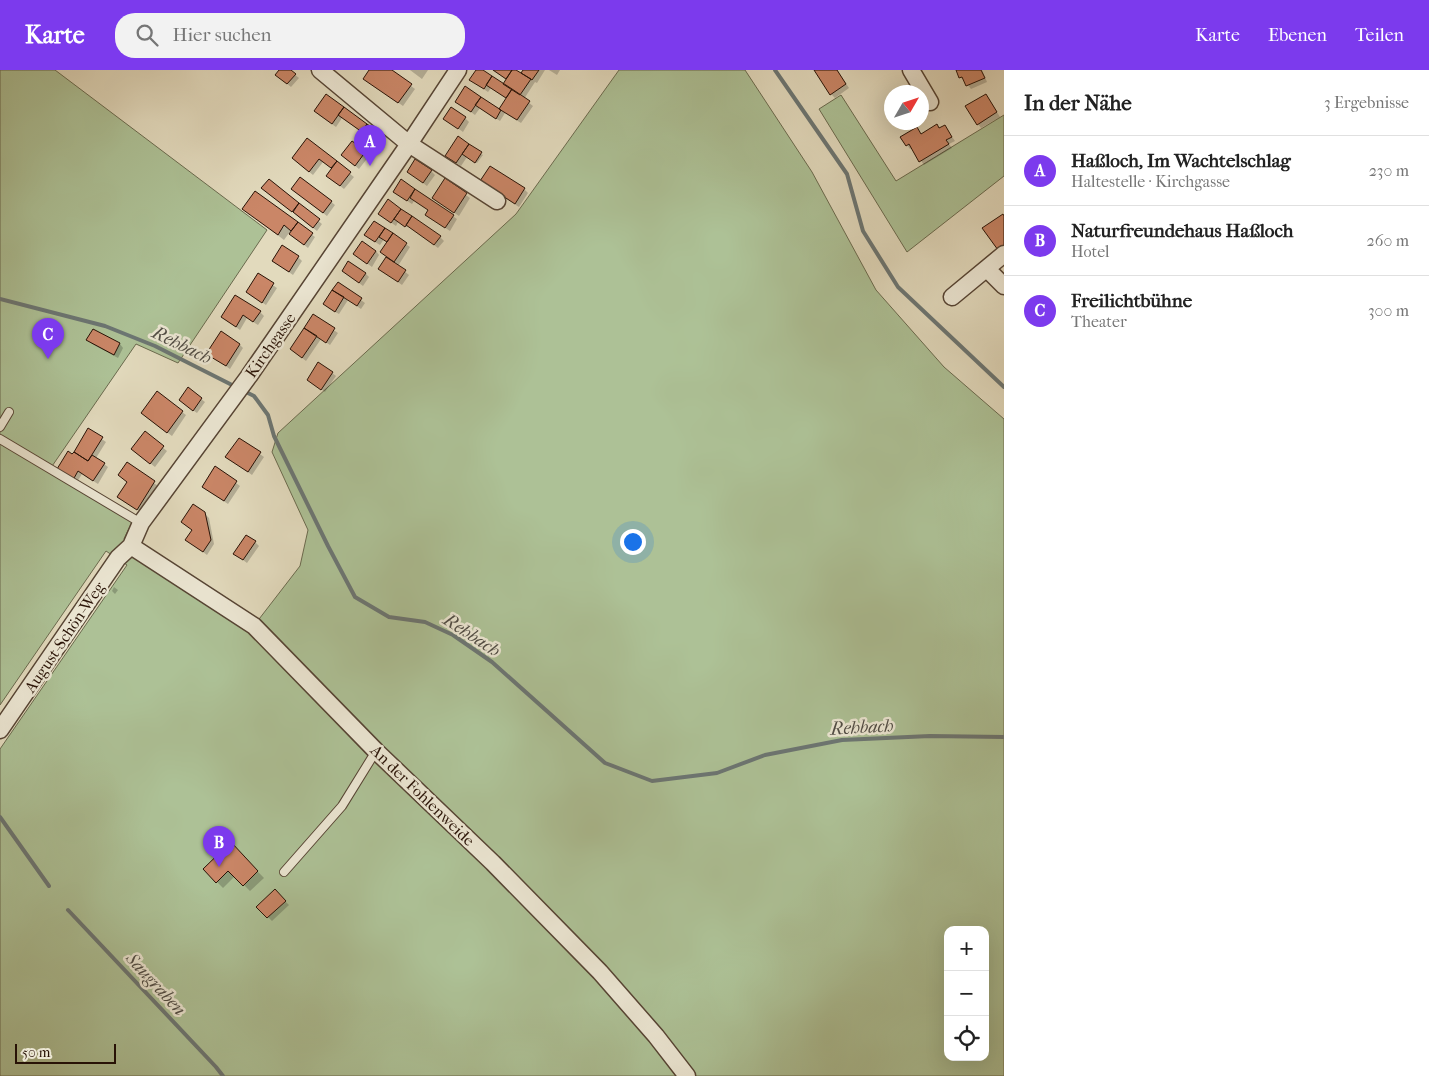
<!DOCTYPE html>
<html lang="de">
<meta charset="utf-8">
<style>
body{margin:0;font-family:"IM FELL French Canon",serif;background:#f2f2f2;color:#222}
.controls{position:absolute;right:15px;bottom:15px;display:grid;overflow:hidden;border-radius:10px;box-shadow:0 5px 20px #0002}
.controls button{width:45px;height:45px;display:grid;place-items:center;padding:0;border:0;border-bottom:1px solid #e0e0e0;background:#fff;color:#222;font:25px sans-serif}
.compass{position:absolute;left:884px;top:15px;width:45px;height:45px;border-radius:50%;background:#fff;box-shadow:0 5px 20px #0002;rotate:51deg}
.scale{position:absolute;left:15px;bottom:12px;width:101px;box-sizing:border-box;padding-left:5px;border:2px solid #281206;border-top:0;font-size:14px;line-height:18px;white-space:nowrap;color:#281206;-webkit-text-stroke:4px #ece7d4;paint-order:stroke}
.you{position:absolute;left:632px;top:471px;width:18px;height:18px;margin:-12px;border:4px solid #fff;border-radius:50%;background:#1a73e8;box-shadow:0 0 0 8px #1a73e833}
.badge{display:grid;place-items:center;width:32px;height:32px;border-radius:50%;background:#7c3aed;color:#fff;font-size:16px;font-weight:700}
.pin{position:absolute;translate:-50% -41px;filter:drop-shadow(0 1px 2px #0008)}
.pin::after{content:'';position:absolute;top:26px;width:18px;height:15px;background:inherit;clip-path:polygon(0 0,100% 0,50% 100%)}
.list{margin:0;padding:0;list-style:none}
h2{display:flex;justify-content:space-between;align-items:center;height:65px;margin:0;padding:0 20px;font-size:21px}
h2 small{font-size:16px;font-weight:400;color:#767676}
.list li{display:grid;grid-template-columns:32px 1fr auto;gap:15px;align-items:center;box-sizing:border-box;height:70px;padding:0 20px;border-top:1px solid #e0e0e0}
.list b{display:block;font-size:19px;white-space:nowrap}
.list p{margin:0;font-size:16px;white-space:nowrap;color:#767676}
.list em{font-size:16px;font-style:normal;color:#767676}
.icon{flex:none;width:28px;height:28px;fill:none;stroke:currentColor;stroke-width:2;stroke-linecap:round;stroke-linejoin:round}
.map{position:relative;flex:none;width:1004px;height:1006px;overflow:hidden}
header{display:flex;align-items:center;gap:30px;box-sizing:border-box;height:70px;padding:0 25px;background:#7c3aed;color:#fff}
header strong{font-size:24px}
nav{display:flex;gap:28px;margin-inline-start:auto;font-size:18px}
.search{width:350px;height:45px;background:#f2f2f2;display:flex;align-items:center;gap:12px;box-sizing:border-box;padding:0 18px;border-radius:20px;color:#767676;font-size:19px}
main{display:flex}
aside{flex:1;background:#fff}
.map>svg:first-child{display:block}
</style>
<header>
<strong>Karte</strong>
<div class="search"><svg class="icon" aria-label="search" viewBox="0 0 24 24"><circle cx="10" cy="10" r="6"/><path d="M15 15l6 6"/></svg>Hier suchen</div>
<nav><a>Karte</a><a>Ebenen</a><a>Teilen</a></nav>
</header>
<main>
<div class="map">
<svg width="1004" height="1006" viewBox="0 0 1004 1006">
<rect width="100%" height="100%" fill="#e2dabd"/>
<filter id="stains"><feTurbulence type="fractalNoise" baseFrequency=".004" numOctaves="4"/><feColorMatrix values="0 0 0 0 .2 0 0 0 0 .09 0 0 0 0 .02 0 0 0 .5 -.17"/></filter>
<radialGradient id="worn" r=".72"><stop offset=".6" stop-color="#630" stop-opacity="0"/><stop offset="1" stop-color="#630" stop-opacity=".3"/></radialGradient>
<path fill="#adc196" stroke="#6a6a4e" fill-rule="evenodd" d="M0 0H55L267 160 178 293 136 274 48 402 132 452 124 469 256 553 300 496 308 460 272 382 278 363 516 144 619 0H745L812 102 876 220 944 297 1004 349V1006H0V679L127 495 106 481 0 635ZM948 860H985V987H948Z
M841 25 896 111 1004 45V106L907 182 819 39Z"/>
<path fill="#0003" d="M280 0H289L299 8 291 17 280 8Z
M371 0H390L415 19 403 36 369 12Z
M410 0H428L422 9Z
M477 0H480L504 15 507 10 492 0H514L521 5 524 0H545L537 13 535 12 524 29 533 36 521 53 505 43 500 51 480 38 475 45 456 31 465 18 500 40 507 29 491 18 488 22 475 13Z
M549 0H560L557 5Z
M816 0H837L849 18 835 28 831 24Z
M957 0H982L987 12 971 19 965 11 960 7Z
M986 25 989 29 1000 47 981 58 978 54Z
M326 26 384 68 376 80 363 71V63L342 48 336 57 319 45Z
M465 48 469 52 463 62 445 49Z
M945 57 955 71 949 74 952 78 924 95 912 78 910 79 907 75 917 59 922 65 940 59Z
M458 68 483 85 477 93 467 87 461 96 450 89Z
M307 70 354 107 344 119 331 109 333 99 323 92 313 105 297 92Z
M365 82 369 86 359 99 347 89Z
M431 101 435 105 427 116 408 102Z
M301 108 335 135 327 146 297 123Z
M445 110 470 128 459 146 433 128Z
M269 111 322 154 317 161 267 122Z
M401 111 457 149 450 161 426 145 429 141 414 131 412 134 398 125Z
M485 115 524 119 528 123 519 137Z
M256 123 315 167 308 178 289 163 284 170 250 144Z
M388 131 440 167 444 171 438 178 408 156 407 157 398 152 396 156 383 147Z
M374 152 410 177 398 196 409 205 402 215 380 199 387 187 382 182 388 172 384 169 380 175 370 169Z
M376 181 379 185 372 197 358 187Z
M298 187 302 191 293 205 273 191Z
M343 201 365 203 369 207 363 216Z
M258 205 277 218 266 235 247 222Z
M338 213 365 233 361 239 348 230 339 244 328 238Z
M260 242 264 246 258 255 247 248 240 260 222 247Z
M313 246 338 263 330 275 321 269 306 291 291 279Z
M93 260 120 274 123 278 118 288 92 274 88 270Z
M240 275 243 278 230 299 208 284Z
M332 303 336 306 325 322 312 313Z
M188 319 205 332 197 343 184 334Z
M157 323 186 345 172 366 146 347Z
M89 360 106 372 96 388 108 397 98 414 82 404 77 412 58 399 73 385Z
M145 363 167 381 155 397 137 383Z
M239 369 264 387 252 405 227 387Z
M127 394 158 416 141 442 123 430 128 412Z
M216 398 240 416 228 434 207 420Z
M204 443 209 448 214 474 207 485 187 470Z
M255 472 259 476 247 493 239 487Z
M114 517 118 520 115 524 112 521Z
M231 774 264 808 250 821 235 806 223 818 204 799Z
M275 821 289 835 272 851 258 837Z"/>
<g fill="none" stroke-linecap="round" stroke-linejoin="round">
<path stroke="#6c7673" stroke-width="4" d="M775 0 847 104 863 161 898 217 1004 317
M0 229 105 256 155 276 236 317
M244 321 254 326 268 345 274 366 328 476 355 527 389 547 425 552 453 565 492 592 605 693 652 711 717 703 765 685 842 670 930 666 1004 667
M0 747 49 816
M68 840 216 997 223 1006"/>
</g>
<path fill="#ca8667" stroke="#281206" d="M279 0H291L296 4 287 14 275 5Z
M369 0H392L412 14 398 33 363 9Z
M476 0H483L492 6 484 19 469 10Z
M493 0H512L506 9Z
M512 0H516L531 9 520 25 503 14Z
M523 0H539L532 10 521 3Z
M814 0H837L846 14 830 25Z
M956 0H981L985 8 966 16 962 7 959 8Z
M492 6 512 19 506 28 486 15Z
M465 16 481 27 471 42 455 32Z
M512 19 530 31 517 50 499 39Z
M326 24 344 37 332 54 314 41Z
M986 24 997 42 977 55 965 36Z
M481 27 501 40 496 49 475 35Z
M344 37 367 54 362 62 338 45Z
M451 37 466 47 458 59 443 49Z
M367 54 381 64 371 77 358 68Z
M937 54 939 58 945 55 952 67 946 70 949 74 919 92 909 74 906 76 900 67 917 57 921 64Z
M458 66 469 74 456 93 445 86Z
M307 68 337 91 331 98 319 89 309 102 292 88Z
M352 71 366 81 355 96 341 85Z
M469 74 482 82 475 93 462 84Z
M415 89 432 100 423 113 407 102Z
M337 91 351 102 340 116 326 106Z
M490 96 525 118 515 134 480 111Z
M300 107 332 131 323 143 291 119Z
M445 108 467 123 454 143 432 128Z
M269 109 299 133 292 142 261 118Z
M401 109 415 119 407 131 393 122Z
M415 119 454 145 445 158 425 145 428 140 410 128Z
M255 121 298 152 291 161 284 155 278 165 242 139Z
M388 129 401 139 391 153 378 144Z
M299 133 320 149 313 158 293 142Z
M401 139 412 146 405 157 394 149Z
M1003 144 1004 146V176L998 180 982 158Z
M412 146 441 166 434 175 406 155Z
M374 151 385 158 375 172 364 165Z
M298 152 313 163 304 175 289 164Z
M385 158 393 163 387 172 379 167Z
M393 163 407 173 394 192 380 182Z
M362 171 376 181 367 194 353 184Z
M282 175 299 186 289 202 272 191Z
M386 187 406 200 398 212 378 199Z
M348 191 366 203 359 213 342 201Z
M258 203 274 213 262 233 246 222Z
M338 212 362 228 357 236 332 220Z
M332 220 344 227 335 242 323 234Z
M235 225 261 241 253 252 243 245 236 257 221 247Z
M313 244 335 258 326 273 304 258Z
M304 258 317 266 302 288 290 279Z
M93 259 120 273 114 285 86 270Z
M221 261 240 274 226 296 206 284Z
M318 292 333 302 321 320 307 310Z
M188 317 202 328 193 341 179 330Z
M157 321 183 341 167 363 141 343Z
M88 358 103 367 88 391 74 382Z
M145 361 164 376 150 394 131 379Z
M239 368 261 382 248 402 225 387Z
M68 381 72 384 74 382 88 391 92 385 105 393 93 411 78 401 73 410 57 399Z
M127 392 155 411 137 440 117 427 127 412 118 405Z
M215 396 237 411 224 431 202 417Z
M193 434 205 442 211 470 203 482 185 470 192 460 181 452Z
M246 465 256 471 243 490 233 484Z
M231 772 258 801 243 816 228 801 216 813 203 799Z
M275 819 286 831 267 848 256 837Z"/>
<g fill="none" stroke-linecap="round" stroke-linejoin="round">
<defs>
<path id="service" d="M0 357 9 342
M0 369 141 453
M284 802 342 736 376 681"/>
<path id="minor" d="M320 0 409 74 497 131
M911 0 930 32
M987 199 1004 216
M952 227 1004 184
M131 476 254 556 376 681 493 793 600 902 656 966 687 1006
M0 660 118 488 131 476 141 453 249 306 409 74 458 0"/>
</defs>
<use href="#service" stroke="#564434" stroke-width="10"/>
<use href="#minor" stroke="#564434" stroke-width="19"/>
<use href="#service" stroke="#ece7d4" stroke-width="8"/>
<use href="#minor" stroke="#ece7d4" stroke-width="16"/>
</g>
<g text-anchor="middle" stroke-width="5" stroke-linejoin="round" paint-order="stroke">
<g font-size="16" fill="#281206" stroke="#ece7d4">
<text transform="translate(270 275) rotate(-55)" y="6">Kirchgasse</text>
<text transform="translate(64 567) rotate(-56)" y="6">August-Schön-Weg</text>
<text transform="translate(423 725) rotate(44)" y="6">An der Fohlenweide</text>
</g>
<g font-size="18" font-style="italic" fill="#504c45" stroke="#ece7d4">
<text transform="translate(182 275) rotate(26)" y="6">Rehbach</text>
<text transform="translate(472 565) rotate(33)" y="6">Rehbach</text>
<text transform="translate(862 657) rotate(-3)" y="6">Rehbach</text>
<text transform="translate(156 914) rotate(47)" y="6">Saugraben</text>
</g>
</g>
<rect width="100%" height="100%" filter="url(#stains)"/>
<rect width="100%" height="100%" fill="url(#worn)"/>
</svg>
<div class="controls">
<button>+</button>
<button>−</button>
<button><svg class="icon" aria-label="locate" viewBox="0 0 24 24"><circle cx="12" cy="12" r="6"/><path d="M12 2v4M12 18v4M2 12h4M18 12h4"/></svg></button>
</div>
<svg class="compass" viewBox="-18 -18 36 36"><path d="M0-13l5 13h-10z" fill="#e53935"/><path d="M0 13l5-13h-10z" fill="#767676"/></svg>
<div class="scale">50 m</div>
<div class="you"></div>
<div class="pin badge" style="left:370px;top:96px">A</div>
<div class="pin badge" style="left:219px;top:797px">B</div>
<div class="pin badge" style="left:48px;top:289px">C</div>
</div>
<aside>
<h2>In der Nähe<small>3 Ergebnisse</small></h2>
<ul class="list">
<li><span class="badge">A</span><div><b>Haßloch, Im Wachtelschlag</b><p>Haltestelle · Kirchgasse</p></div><em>230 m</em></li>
<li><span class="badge">B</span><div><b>Naturfreundehaus Haßloch</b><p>Hotel</p></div><em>260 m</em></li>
<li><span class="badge">C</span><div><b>Freilichtbühne</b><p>Theater</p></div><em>300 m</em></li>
</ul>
</aside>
</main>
